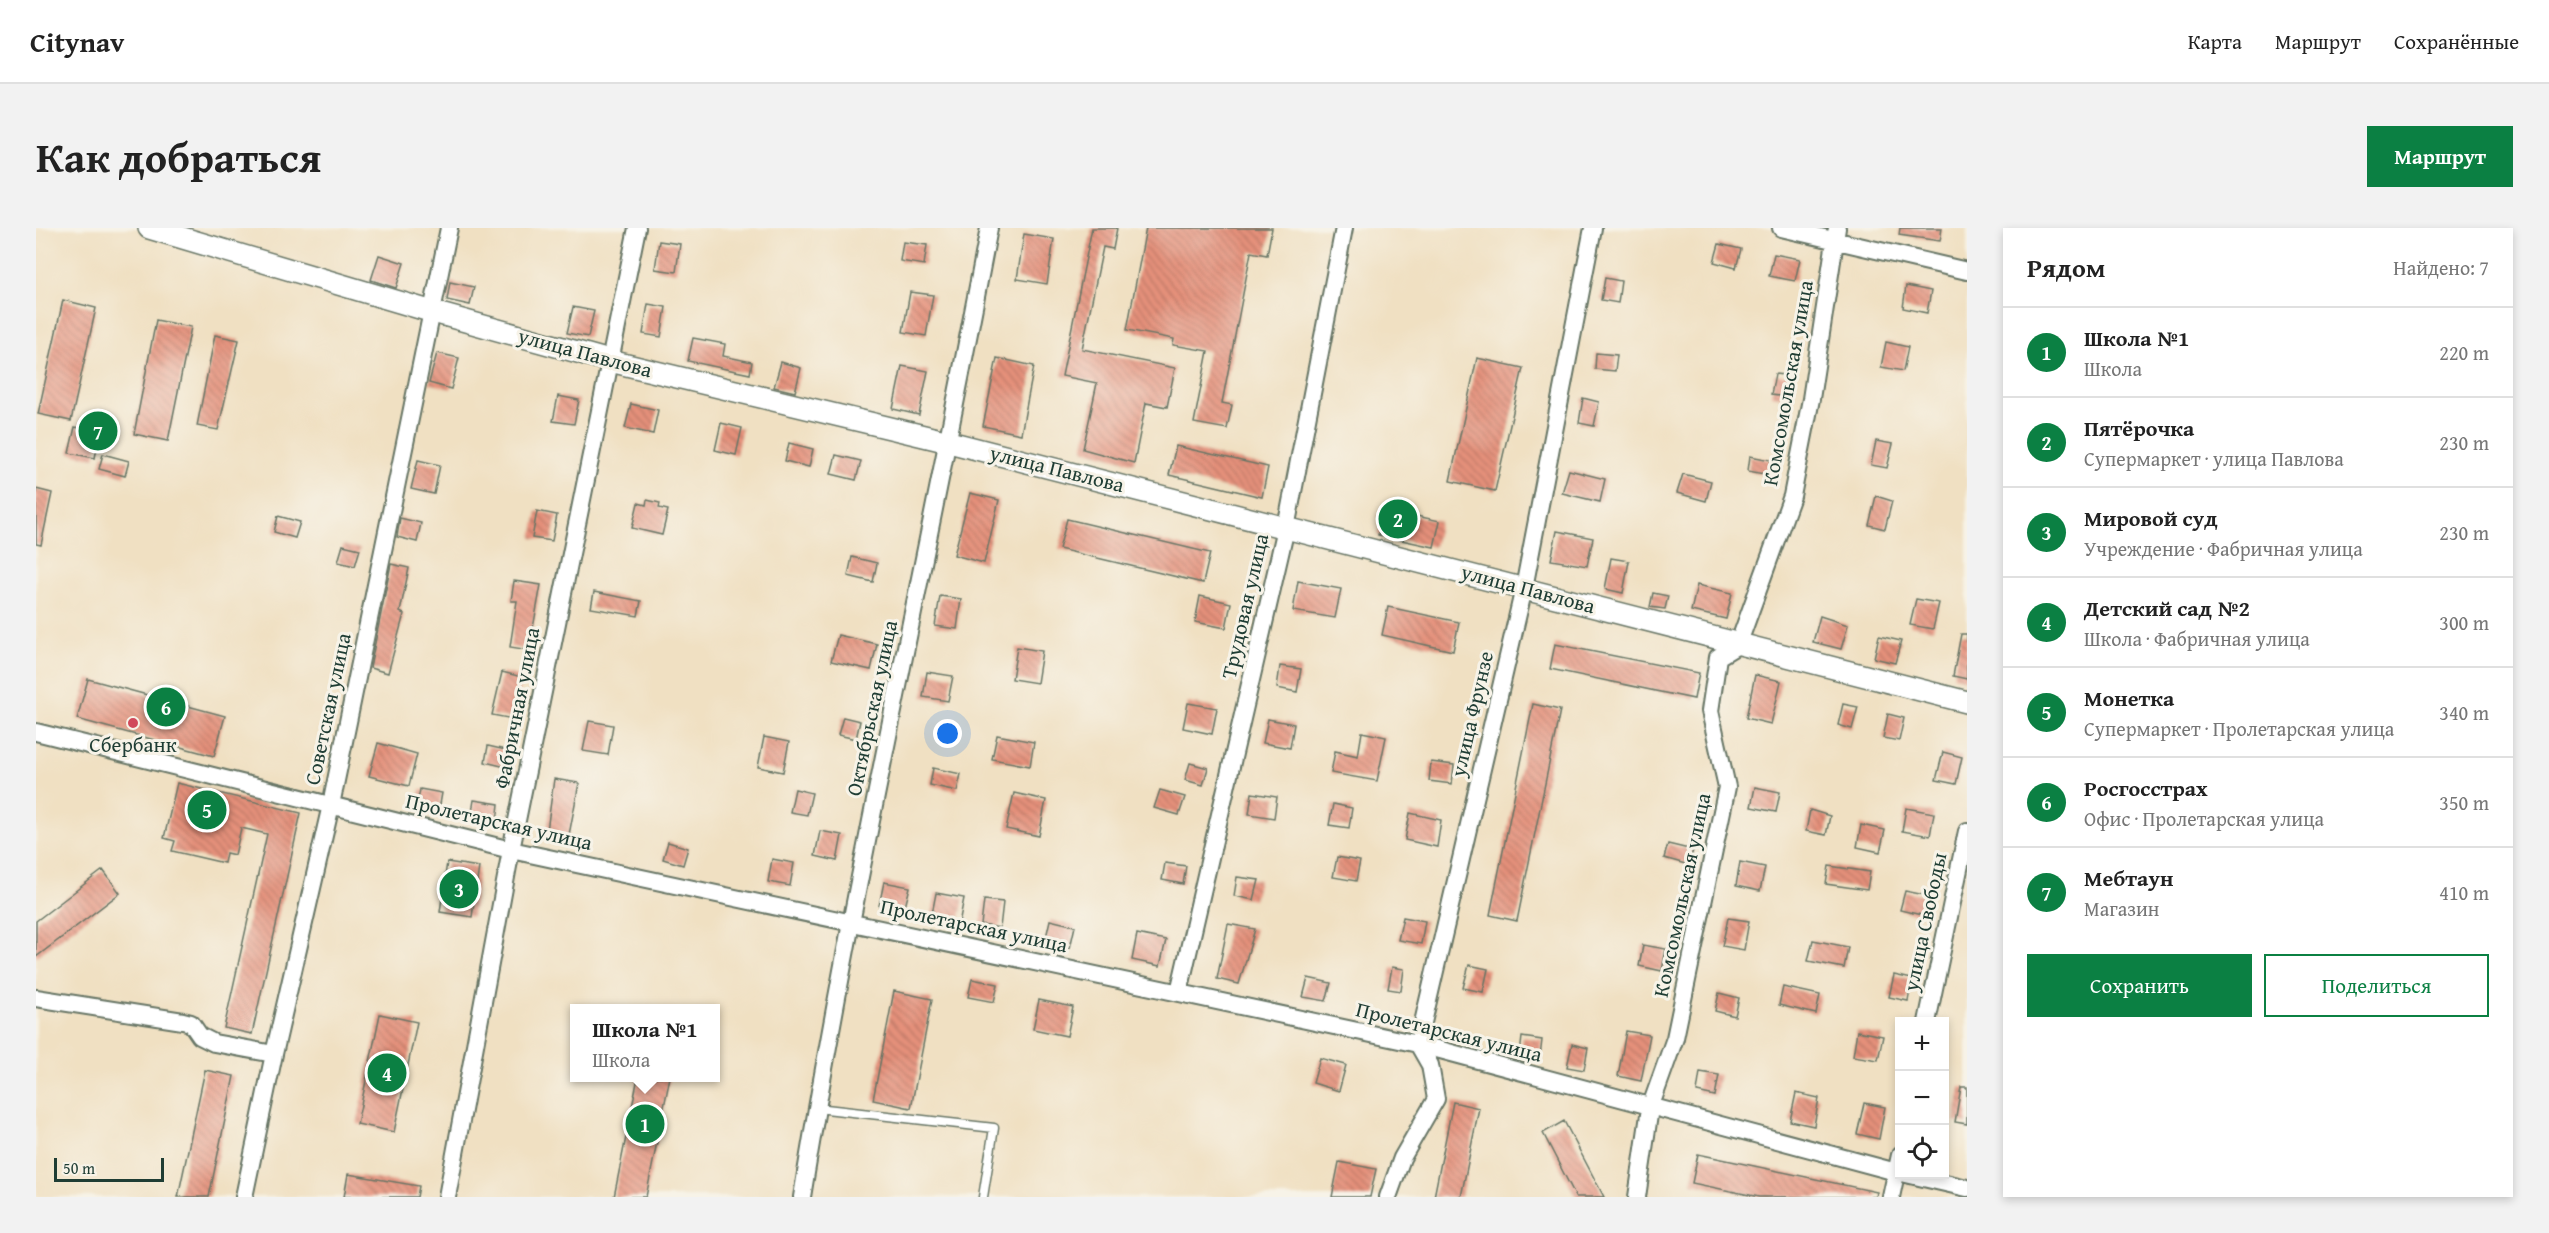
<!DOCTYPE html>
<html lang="ru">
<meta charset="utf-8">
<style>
body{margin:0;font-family:"Gentium Book Plus",serif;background:#f2f2f2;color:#222}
.controls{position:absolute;right:18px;bottom:18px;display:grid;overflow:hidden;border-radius:0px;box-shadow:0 3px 9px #0003}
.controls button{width:54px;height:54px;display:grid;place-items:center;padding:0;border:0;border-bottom:2px solid #e0e0e0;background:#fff;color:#222;font:30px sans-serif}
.scale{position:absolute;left:18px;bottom:15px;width:110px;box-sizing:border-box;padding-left:6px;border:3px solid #1f3d34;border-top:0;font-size:16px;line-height:21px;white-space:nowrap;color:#1f3d34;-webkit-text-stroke:4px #f7f3e8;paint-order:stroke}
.you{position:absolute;left:912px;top:506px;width:21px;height:21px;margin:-15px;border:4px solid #fff;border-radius:50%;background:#1a73e8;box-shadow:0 0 0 9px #1a73e833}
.badge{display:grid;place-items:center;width:39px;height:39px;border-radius:50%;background:#0b8043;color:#fff;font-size:20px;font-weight:700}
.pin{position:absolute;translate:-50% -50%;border:3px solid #fff;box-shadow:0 2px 6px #0006}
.popup{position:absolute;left:534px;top:776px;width:150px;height:78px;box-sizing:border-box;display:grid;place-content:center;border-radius:0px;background:#fff;filter:drop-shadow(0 2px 4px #0005);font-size:20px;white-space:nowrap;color:#767676}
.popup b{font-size:22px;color:#222}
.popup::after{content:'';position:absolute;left:50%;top:100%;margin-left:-12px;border:12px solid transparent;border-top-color:#fff}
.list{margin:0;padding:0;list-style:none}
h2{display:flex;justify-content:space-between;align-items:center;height:78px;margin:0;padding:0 24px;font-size:26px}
h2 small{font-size:20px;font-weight:400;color:#767676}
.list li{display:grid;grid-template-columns:39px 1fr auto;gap:18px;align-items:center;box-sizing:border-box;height:90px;padding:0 24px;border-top:2px solid #e0e0e0}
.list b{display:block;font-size:22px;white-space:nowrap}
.list p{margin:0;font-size:20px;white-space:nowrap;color:#767676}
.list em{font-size:20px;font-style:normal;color:#767676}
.actions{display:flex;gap:12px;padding:18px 24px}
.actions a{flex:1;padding:14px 0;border:2px solid #0b8043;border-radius:0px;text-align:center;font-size:21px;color:#0b8043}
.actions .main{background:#0b8043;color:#fff}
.icon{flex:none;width:33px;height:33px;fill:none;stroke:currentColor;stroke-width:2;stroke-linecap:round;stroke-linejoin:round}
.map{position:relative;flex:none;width:1931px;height:969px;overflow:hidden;border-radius:0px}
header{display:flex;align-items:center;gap:36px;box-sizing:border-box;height:84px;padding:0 30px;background:#fff;border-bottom:2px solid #e0e0e0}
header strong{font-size:28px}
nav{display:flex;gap:33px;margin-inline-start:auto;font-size:21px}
.intro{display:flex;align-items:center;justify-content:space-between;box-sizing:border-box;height:144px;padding:0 36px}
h1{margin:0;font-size:42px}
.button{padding:15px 27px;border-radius:0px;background:#0b8043;color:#fff;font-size:21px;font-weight:700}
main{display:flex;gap:36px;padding:0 36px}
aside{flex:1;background:#fff;border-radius:0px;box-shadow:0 3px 9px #0003}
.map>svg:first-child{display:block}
</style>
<header>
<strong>Citynav</strong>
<nav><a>Карта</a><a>Маршрут</a><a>Сохранённые</a></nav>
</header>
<div class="intro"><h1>Как добраться</h1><a class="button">Маршрут</a></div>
<main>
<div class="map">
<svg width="1931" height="969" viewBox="0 0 1931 969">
<defs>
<pattern id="building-back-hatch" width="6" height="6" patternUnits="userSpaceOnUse" patternTransform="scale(1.5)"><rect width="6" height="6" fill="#e5907a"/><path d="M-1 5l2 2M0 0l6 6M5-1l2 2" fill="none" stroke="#b97765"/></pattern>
</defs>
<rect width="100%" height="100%" fill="#f7f3e8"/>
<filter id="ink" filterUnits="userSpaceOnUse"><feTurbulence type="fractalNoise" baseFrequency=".0167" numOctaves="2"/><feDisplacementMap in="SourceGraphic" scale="12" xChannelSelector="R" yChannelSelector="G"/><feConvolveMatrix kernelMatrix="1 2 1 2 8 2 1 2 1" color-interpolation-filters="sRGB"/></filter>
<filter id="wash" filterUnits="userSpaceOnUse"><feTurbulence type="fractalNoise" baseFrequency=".008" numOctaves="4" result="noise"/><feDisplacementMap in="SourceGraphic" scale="24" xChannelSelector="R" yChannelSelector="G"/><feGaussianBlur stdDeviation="1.35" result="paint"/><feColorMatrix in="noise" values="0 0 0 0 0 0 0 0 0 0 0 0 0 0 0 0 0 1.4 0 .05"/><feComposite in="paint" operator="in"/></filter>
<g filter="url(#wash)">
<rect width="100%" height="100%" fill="#f0e0c2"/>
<g id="blocks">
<path fill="url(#building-back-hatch)" d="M1056 0H1081L1077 21 1067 19 1046 121 1139 140 1131 179 1110 175 1098 235 1047 221 1061 155 1026 148Z
M1110 0H1236L1231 27 1215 24 1186 175 1196 177 1191 201 1158 195 1172 123 1137 117 1138 111 1091 102Z
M1864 0H1906L1904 13 1863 7Z
M988 6 1018 11 1011 56 981 51Z
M623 13 644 16 640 44 619 41Z
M867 14 891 17 888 37 864 33Z
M1683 16 1705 21 1700 40 1678 34Z
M1738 26 1764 31 1759 53 1733 48Z
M343 27 368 35 360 60 335 52Z
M1569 50 1585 53 1582 75 1565 72Z
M414 54 438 59 434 77 411 72Z
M1870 58 1895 63 1891 85 1867 80Z
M874 64 897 67 890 108 867 104Z
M27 72 60 80 35 193 2 186Z
M612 76 630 79 625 109 607 106Z
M537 79 558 83 552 109 531 105Z
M120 92 155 99 132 213 98 206Z
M179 107 203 112 182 202 161 198Z
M657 110 689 116 687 128 716 134 714 146 652 133Z
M1850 114 1872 119 1867 143 1845 139Z
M401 125 423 130 415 161 393 155Z
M1560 125 1581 127 1579 143 1559 141Z
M961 130 998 138 985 206 947 198Z
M1441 130 1487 140 1459 263 1414 253Z
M745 134 765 140 759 164 738 159Z
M866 138 892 143 883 187 857 181Z
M1739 146 1756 148 1752 169 1735 167Z
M522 168 543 172 538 196 517 193Z
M1547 170 1563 174 1558 198 1543 195Z
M595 176 622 182 617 206 589 200Z
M685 195 706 200 700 227 679 222Z
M39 199 64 205 59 230 33 225Z
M1840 213 1857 216 1851 240 1835 237Z
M753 215 777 221 773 239 749 233Z
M1140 218 1232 239 1226 269 1133 247Z
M67 226 93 233 89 248 63 241Z
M800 227 825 233 820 252 795 246Z
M1714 228 1735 232 1734 247 1712 243Z
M382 232 404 237 398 266 375 261Z
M1533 242 1569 251 1564 274 1526 265Z
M1647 246 1675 253 1670 273 1641 265Z
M0 261 16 265 5 317 0 316Z
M934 265 963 272 948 335 918 327Z
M1840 268 1856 273 1849 301 1833 297Z
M611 272 624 275 623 280 632 282 626 307 596 300 602 275 610 277Z
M1348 281 1404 293 1398 319 1342 307Z
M501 283 521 287 516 313 496 310Z
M242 288 264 294 259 310 238 304Z
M364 290 385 295 381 314 361 309Z
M1031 291 1174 325 1167 355 1023 321Z
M1521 303 1557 310 1551 338 1515 332Z
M307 317 324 321 319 338 302 334Z
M816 329 841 335 837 354 812 348Z
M1575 330 1593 333 1587 365 1569 361Z
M355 336 373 340 364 384 368 386 352 445 334 440Z
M478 353 505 357 493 422 474 419 481 373H475Z
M1262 353 1305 361 1299 390 1257 383Z
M1661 357 1696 365 1690 391 1655 383Z
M558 364 605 373 602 388 555 380Z
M1617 365 1632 368 1629 381 1614 379Z
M904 368 925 371 921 401 899 398Z
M1164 368 1195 375 1190 400 1159 394Z
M1880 371 1903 375 1897 401 1874 397Z
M1352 379 1423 394 1417 423 1346 407Z
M1784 388 1812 397 1805 421 1777 414Z
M1925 406H1931V451L1917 448Z
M802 407 841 416 835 442 795 433Z
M1843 408 1865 413 1859 435 1838 430Z
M1519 416 1663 445 1658 471 1514 441Z
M981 419 1006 423 1001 455 976 451Z
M1244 438 1265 441 1261 464 1241 460Z
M466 444 486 449 477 491 456 487Z
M891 444 917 448 912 473 887 469Z
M1719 447 1745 453 1735 496 1710 490Z
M52 451 189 488 178 528 41 491Z
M1152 475 1181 480 1176 506 1147 500Z
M1497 476 1524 482 1481 693 1454 687Z
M1807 476 1822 479 1816 501 1802 497Z
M1852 486 1868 490 1863 513 1847 510Z
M807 489 824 493 820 511 802 507Z
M1232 491 1258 496 1254 520 1227 515Z
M553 493 577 497 572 527 547 523Z
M1326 504 1350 509 1341 553 1295 545 1299 523 1322 528Z
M961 507 998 514 994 538 956 531Z
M728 509 753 514 747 544 722 539Z
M342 515 381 526 373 558 333 548Z
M452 518 474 523 470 539 449 534Z
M1907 524 1926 529 1920 556 1900 552Z
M1395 534 1418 537 1416 556 1393 553Z
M1154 535 1172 540 1167 557 1149 552Z
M897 540 925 546 921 563 894 557Z
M518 551 543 555 533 607 511 603Z
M141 555 265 585 216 806 188 800 231 606 205 600 199 627 190 625 188 635 136 623 139 613 128 610Z
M1719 559 1744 564 1740 584 1715 579Z
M384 561 406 565 403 582 381 578Z
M759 561 776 565 771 587 754 584Z
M1124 562 1149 569 1143 587 1118 580Z
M978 565 1010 572 1003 608 970 601Z
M1216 565 1241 569 1238 590 1213 586Z
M438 572 463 576 461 594 435 590Z
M1297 576 1316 580 1313 600 1293 597Z
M1870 580 1898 585 1894 608 1866 603Z
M1774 582 1794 588 1790 607 1770 603Z
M1374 585 1405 592 1401 619 1369 612Z
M1825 597 1849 602 1844 624 1821 619Z
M784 603 806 607 801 633 779 628Z
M632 614 652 620 647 637 627 631Z
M1632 616 1657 622 1653 637 1628 630Z
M1301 629 1324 633 1320 653 1297 649Z
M736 631 758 635 754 658 732 654Z
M411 634 443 639 436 689 404 684Z
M1704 634 1729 639 1724 663 1700 658Z
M1129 635 1150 638 1147 656 1126 652Z
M1793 638 1834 644 1831 662 1790 656Z
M67 642 84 665 0 729V693Z
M1201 649 1223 652 1218 672 1198 668Z
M848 654 874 659 868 683 843 678Z
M1869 663 1894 668 1890 688 1864 682Z
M900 665 928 670 923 696 895 691Z
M948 672 967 674 964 700 945 697Z
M1367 689 1389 693 1385 716 1362 712Z
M1692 690 1713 693 1708 722 1686 718Z
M1014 692 1039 698 1034 720 1009 714Z
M1192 696 1219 701 1203 756 1181 751Z
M1101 706 1130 712 1124 738 1096 732Z
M1777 712 1812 719 1808 740 1772 733Z
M1607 717 1630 721 1626 743 1603 738Z
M1433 737 1452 741 1447 764 1427 760Z
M1356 739 1368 741 1365 763 1352 761Z
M1858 747 1876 751 1872 773 1853 769Z
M1272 750 1295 755 1290 773 1267 769Z
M936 751 962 756 958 774 932 769Z
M1747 759 1784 767 1780 786 1743 777Z
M858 763 896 771 875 880 837 872Z
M1683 765 1703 770 1699 788 1679 783Z
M1003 772 1037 779 1031 808 997 801Z
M344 786 381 794 358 904 321 896Z
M1590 803 1614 807 1605 853 1582 848Z
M1821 803 1847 808 1842 832 1817 828Z
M1486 809 1506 812 1504 829 1484 826Z
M1536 816 1552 820 1548 842 1531 839Z
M1284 830 1310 837 1303 863 1277 855Z
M169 842 198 848 173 969H142Z
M1664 844 1683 847 1679 868 1661 864Z
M602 849H634L610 969H578Z
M1925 859H1931V896L1919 894Z
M1760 865 1783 870 1778 898 1754 893Z
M1417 874 1443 880 1425 969H1398Z
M1828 875 1849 879 1843 911 1821 906Z
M1528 893 1568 969H1540L1507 905Z
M1662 926 1841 964 1840 969H1723L1656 955Z
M1303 934 1340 941 1334 969H1296Z
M312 946 383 958 381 969H308Z"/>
</g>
</g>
<g filter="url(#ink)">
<use href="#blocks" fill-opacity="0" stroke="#687666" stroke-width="1.5"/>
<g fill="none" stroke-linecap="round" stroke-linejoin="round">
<defs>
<path id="service" d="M781 880 958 900 947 969"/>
<path id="minor" d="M1745 0 1931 43
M0 504 475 622 1382 816 1864 945
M1143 764 1250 300 1308 0
M0 770 147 793 155 795 164 808 178 815 238 826
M1891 794 1931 603
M1870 946 1931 960
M208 969 238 826 295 577 413 0
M411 969 475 622 601 0
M766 969C819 644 893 323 953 0
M1352 969 1366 930 1400 871 1394 837 1382 816 1488 360 1557 0
M1601 969 1614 880 1639 810 1691 559 1674 483 1682 429 1702 417 1756 268 1775 171 1801 0
M1855 969 1864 927"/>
<path id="tertiary" d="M113 0 397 84 574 133 913 214 1931 474"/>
</defs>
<use href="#service" stroke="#687666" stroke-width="11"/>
<use href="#minor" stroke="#687666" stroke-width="20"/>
<use href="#tertiary" stroke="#687666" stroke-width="24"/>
<use href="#service" stroke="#fff" stroke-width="8"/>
<use href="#minor" stroke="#fff" stroke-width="16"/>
<use href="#tertiary" stroke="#fff" stroke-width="21"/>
</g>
</g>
<circle fill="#d1495b" stroke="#f7f3e8" stroke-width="2" cx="97" cy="495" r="6"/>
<g text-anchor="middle" stroke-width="6" stroke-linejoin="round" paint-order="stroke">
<g font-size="21" fill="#1f3d34" stroke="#f7f3e8">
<text transform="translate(549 125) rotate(15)" y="7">улица Павлова</text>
<text transform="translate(1752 155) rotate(-80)" y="7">Комсомольская улица</text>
<text transform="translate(1021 241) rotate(14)" y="7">улица Павлова</text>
<text transform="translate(1492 361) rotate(15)" y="7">улица Павлова</text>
<text transform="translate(1209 378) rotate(-77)" y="7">Трудовая улица</text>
<text transform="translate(481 480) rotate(-79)" y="7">Фабричная улица</text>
<text transform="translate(836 480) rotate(-78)" y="7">Октябрьская улица</text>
<text transform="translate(292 481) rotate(-78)" y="7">Советская улица</text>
<text transform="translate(1436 486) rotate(-77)" y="7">улица Фрунзе</text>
<text transform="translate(463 594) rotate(13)" y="7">Пролетарская улица</text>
<text transform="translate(1646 667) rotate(-78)" y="7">Комсомольская улица</text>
<text transform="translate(1889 694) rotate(-78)" y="7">улица Свободы</text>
<text transform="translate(938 698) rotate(12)" y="7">Пролетарская улица</text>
<text transform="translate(1413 804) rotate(14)" y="7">Пролетарская улица</text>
</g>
<g font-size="21" fill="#1f3d34" stroke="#f7f3e8">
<text x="97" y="524">Сбербанк</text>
</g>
</g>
</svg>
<div class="controls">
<button>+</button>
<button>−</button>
<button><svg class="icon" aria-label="locate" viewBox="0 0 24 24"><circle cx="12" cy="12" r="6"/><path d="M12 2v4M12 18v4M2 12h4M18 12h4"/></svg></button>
</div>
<div class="scale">50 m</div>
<div class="you"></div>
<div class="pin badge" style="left:609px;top:896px">1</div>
<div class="popup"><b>Школа №1</b>Школа</div>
<div class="pin badge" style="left:1362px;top:291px">2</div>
<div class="pin badge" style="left:423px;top:661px">3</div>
<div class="pin badge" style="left:351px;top:845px">4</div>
<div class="pin badge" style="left:171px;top:582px">5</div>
<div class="pin badge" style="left:130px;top:479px">6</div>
<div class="pin badge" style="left:62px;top:203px">7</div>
</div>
<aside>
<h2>Рядом<small>Найдено: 7</small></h2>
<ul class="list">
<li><span class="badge">1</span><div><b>Школа №1</b><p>Школа</p></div><em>220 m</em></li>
<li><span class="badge">2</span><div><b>Пятёрочка</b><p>Супермаркет · улица Павлова</p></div><em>230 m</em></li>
<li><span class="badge">3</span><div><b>Мировой суд</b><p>Учреждение · Фабричная улица</p></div><em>230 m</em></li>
<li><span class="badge">4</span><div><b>Детский сад №2</b><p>Школа · Фабричная улица</p></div><em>300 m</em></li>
<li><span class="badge">5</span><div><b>Монетка</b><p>Супермаркет · Пролетарская улица</p></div><em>340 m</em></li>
<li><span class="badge">6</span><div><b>Росгосстрах</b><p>Офис · Пролетарская улица</p></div><em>350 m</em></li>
<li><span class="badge">7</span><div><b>Мебтаун</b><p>Магазин</p></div><em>410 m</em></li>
</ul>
<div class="actions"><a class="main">Сохранить</a><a>Поделиться</a></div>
</aside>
</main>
